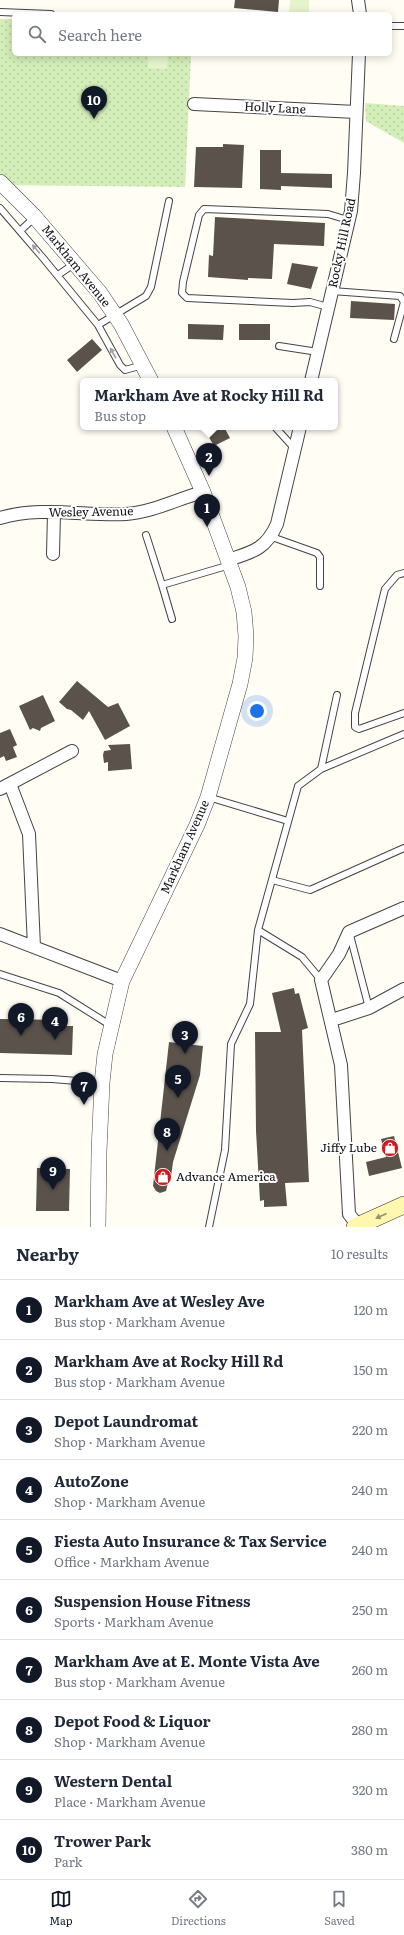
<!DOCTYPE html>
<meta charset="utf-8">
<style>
body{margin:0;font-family:Literata,serif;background:#f2f2f3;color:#1f2937}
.you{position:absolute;left:257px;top:711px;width:14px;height:14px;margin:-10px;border:3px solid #fff;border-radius:50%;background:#1a73e8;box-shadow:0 0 0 6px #1a73e833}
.badge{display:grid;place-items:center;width:26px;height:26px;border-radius:50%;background:#111827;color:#fff;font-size:13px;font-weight:700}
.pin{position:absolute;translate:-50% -33px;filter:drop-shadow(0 1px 2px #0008)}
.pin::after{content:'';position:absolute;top:21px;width:14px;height:12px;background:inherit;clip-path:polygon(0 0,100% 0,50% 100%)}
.popup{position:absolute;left:80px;top:378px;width:258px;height:52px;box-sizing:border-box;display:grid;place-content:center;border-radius:6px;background:#fff;filter:drop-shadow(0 1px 3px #0005);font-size:13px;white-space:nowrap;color:#747a83}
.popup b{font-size:15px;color:#1f2937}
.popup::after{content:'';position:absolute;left:50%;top:100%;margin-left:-8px;border:8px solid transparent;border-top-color:#fff}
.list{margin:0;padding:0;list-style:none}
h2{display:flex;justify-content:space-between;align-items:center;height:52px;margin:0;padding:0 16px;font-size:17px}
h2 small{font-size:13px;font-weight:400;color:#747a83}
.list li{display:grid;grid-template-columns:26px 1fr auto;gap:12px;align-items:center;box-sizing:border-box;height:60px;padding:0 16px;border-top:1px solid #e0e1e3}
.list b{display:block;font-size:15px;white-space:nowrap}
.list p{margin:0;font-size:13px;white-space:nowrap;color:#747a83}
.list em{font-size:13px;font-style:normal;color:#747a83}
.icon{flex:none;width:22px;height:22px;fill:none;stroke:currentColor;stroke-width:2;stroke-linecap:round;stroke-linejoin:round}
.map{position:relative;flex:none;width:404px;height:1227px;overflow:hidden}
.search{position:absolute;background:#fff;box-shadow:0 2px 10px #0003;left:12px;right:12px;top:12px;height:44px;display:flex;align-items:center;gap:10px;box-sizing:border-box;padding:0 14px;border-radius:6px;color:#747a83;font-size:15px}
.sheet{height:652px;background:#fff}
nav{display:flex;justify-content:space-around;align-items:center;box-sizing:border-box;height:56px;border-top:1px solid #e0e1e3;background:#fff;font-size:11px;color:#747a83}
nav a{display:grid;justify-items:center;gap:2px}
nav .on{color:#111827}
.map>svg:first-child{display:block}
</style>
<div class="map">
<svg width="404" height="1227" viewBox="0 0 404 1227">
<defs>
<pattern id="green-dots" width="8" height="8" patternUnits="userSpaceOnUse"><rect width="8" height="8" fill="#d4eeb9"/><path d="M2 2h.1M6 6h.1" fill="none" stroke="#b5cb9e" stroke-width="1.8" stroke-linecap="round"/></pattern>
</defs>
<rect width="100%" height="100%" fill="#fffdf4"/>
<path fill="url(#green-dots)" d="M0 19H14V54H191L185 187 0 185Z
M365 103 404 106V143L366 121Z"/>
<path fill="#e6f4cc" d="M290 0H309V14H289Z
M148 54H168L167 69 148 68Z"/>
<path fill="#5b524c" d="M235 0H279L278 12 234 8Z
M223 144 244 145 242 188 194 187 196 147H223Z
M260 150H281V173L332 174V188L281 186V190L260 189Z
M215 217 325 223 324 246 274 244 272 279 248 278V280L208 277 209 255 213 256Z
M292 263 318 267 311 289 287 284Z
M351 301 395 304 394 320 350 318Z
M188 324 224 325 223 340 188 339Z
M239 324H270V340H239Z
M92 339 102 350 77 372 67 360Z
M203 427H224L230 438 214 446Z
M77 681 108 707 118 703 130 726 105 740 89 711 83 720 71 710 67 709 59 702Z
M43 695 55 721 41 728 40 731 33 728 30 730 19 706Z
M10 729 17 745 13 747 17 757 6 761 4 756 0 758V733Z
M130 744 132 769 108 771V762L104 763 103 755 104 751 111 750 108 745Z
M294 988 295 994 299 993 308 1028 302 1030 309 1182 285 1183 287 1206 264 1207V1200L260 1201 256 1131 255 1032H281L272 993Z
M0 1019 66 1020V1026H73L72 1055 0 1053Z
M169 1042 203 1046 200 1075 173 1162 171 1177 169 1179 166 1191 160 1193 156 1191 153 1186Z
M394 1136 402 1168 369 1176 366 1162 386 1157 381 1139Z
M37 1168 70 1169 69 1211H36Z"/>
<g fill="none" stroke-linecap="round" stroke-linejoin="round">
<defs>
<path id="service" d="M0 12 51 14
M390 26H404
M0 208 43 258 98 325 120 365 125 370 143 365
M20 231 35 217
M58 275 74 264
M332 291 400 296 404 302 394 339
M328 307 310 302 293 303 187 298 182 293 183 282 199 215 204 209 328 214 348 220
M98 325 146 296 151 287 169 201
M279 346 318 352
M275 427 295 449
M146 535 162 585 230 565
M272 537 317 553 320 557V586
M404 573 397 575 385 589 355 713V727L359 729 404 713
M162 585 172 619
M321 769 404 734
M208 797 288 821
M272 880 310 890 404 848
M258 930 298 786 321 769 337 695
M350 935 369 1008
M0 974 59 993 110 1025
M0 1078 52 1079 102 1083
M209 1227 225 1150 231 1044 250 1004 258 930 302 957 321 980"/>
<path id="minor" d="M358 0 360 14
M194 104 356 112
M311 381 351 211 354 173 359 54
M0 518C40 506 85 516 126 514 153 512 177 499 203 492
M53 554 54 513
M228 560C253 552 266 549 277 524L300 427
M10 784 29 834 34 947
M0 789 72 751
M0 934 122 981
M332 1020 369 1008 404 989
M359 1227 349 1214 341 1065 321 980 339 954 349 932 404 908"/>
<path id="tertiary" d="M0 182 34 216 100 293 121 324 151 381
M98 1227 99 1152 102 1083 105 1054 122 981 197 825 208 797 240 684 245 658 246 636 244 612 238 587 203 492 174 427"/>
<path id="secondary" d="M355 1227 404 1205"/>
</defs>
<use href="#service" stroke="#444" stroke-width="8"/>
<use href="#minor" stroke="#444" stroke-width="14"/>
<use href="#tertiary" stroke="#444" stroke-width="16"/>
<use href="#secondary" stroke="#333" stroke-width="18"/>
<use href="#service" stroke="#fff" stroke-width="6"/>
<use href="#minor" stroke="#fff" stroke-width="12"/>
<use href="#tertiary" stroke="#fff" stroke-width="15"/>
<use href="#secondary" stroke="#fff7af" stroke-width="17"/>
</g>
<defs><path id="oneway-solid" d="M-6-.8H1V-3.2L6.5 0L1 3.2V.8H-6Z"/></defs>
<g fill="#a0a0a0">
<use href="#oneway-solid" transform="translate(36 249) rotate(-131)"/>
<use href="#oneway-solid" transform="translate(113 353) rotate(-119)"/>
</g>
<use fill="#949068" href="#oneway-solid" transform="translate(381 1216) rotate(156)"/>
<defs>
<symbol id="shop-disc" viewBox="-11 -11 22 22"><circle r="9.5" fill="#cf1a20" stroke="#fff"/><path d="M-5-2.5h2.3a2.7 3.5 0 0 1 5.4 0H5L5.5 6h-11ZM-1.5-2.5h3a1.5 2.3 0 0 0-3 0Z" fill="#fff"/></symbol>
</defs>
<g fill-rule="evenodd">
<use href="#shop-disc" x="380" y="1138" width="20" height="20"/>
<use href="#shop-disc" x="153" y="1167" width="20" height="20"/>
</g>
<g text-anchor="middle" stroke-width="4" stroke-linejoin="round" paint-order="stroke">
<g font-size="12" fill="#111" stroke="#fff">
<text transform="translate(275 108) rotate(3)" y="4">Holly Lane</text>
<text transform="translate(342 243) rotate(-78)" y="4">Rocky Hill Road</text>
<text transform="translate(76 266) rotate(51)" y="4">Markham Avenue</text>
<text transform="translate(91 512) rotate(-1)" y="4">Wesley Avenue</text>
<text transform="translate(185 847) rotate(-66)" y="4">Markham Avenue</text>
</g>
<g font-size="12" fill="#111" stroke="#fff" text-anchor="end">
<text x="377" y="1152">Jiffy Lube</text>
<text x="176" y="1181" text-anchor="start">Advance America</text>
</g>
</g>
</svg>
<div class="you"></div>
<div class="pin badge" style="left:207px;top:527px">1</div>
<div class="pin badge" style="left:209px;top:476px">2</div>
<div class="popup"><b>Markham Ave at Rocky Hill Rd</b>Bus stop</div>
<div class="pin badge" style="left:185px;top:1054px">3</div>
<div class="pin badge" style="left:55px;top:1040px">4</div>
<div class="pin badge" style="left:178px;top:1098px">5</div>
<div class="pin badge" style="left:21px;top:1036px">6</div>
<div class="pin badge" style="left:84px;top:1105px">7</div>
<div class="pin badge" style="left:167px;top:1151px">8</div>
<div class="pin badge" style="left:53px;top:1190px">9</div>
<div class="pin badge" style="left:94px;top:119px">10</div>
<div class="search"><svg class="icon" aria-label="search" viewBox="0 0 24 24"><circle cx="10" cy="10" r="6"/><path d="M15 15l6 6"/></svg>Search here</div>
</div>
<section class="sheet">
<h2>Nearby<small>10 results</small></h2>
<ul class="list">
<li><span class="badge">1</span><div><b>Markham Ave at Wesley Ave</b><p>Bus stop · Markham Avenue</p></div><em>120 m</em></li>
<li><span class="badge">2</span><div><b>Markham Ave at Rocky Hill Rd</b><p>Bus stop · Markham Avenue</p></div><em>150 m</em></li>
<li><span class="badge">3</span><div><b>Depot Laundromat</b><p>Shop · Markham Avenue</p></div><em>220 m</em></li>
<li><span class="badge">4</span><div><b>AutoZone</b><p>Shop · Markham Avenue</p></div><em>240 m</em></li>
<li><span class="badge">5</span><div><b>Fiesta Auto Insurance &amp; Tax Service</b><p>Office · Markham Avenue</p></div><em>240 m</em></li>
<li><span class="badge">6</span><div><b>Suspension House Fitness</b><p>Sports · Markham Avenue</p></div><em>250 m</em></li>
<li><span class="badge">7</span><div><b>Markham Ave at E. Monte Vista Ave</b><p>Bus stop · Markham Avenue</p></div><em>260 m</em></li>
<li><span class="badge">8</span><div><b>Depot Food &amp; Liquor</b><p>Shop · Markham Avenue</p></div><em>280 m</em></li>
<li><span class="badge">9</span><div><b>Western Dental</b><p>Place · Markham Avenue</p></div><em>320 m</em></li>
<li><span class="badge">10</span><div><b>Trower Park</b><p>Park</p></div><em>380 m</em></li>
</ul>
</section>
<nav>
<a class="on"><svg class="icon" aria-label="map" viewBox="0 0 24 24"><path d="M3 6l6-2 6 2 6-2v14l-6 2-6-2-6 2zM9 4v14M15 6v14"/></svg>Map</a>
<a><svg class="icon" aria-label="directions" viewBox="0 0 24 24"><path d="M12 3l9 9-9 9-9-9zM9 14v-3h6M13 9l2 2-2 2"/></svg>Directions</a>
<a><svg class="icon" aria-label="saved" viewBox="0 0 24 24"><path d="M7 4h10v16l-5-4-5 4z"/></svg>Saved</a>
</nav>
